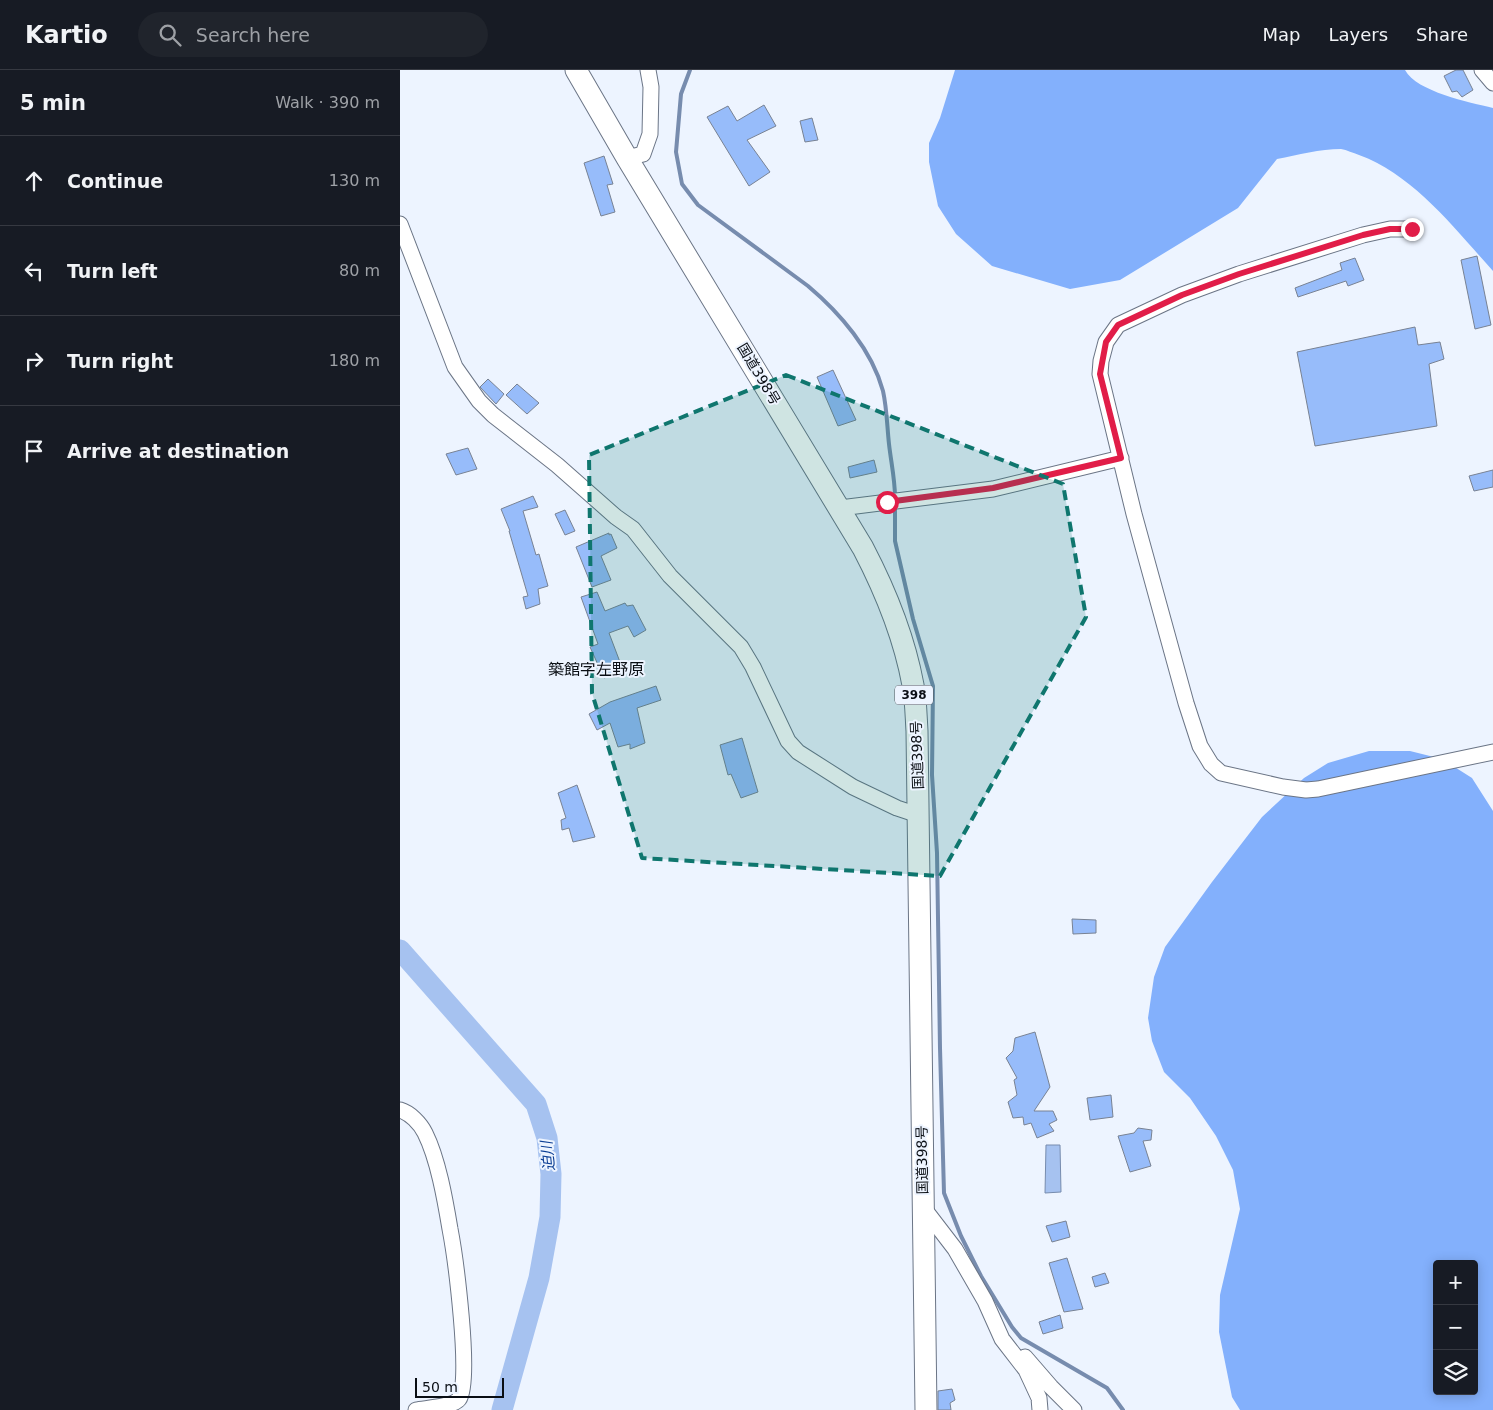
<!DOCTYPE html>
<meta charset="utf-8">
<style>
body{margin:0;font-family:"DejaVu Sans","Noto Sans JP",sans-serif;background:#20242c;color:#f1f3f6}
.controls{position:absolute;right:15px;bottom:15px;display:grid;overflow:hidden;border-radius:5px;box-shadow:0 2px 12px #0003}
.controls button{width:45px;height:45px;display:grid;place-items:center;padding:0;border:0;border-bottom:1px solid #363941;background:#171b24;color:#f1f3f6;font:25px sans-serif}
.scale{position:absolute;left:15px;bottom:12px;width:89px;box-sizing:border-box;padding-left:5px;border:2px solid #0a0e14;border-top:0;font-size:14px;line-height:18px;white-space:nowrap;color:#0a0e14;-webkit-text-stroke:4px #edf4ff;paint-order:stroke}
.stop{position:absolute;width:15px;height:15px;margin:-11px;border:4px solid #e11d48;border-radius:50%;background:#fff}
.stop.end{background:#e11d48;border-color:#fff;box-shadow:0 1px 5px #0008}
.list{margin:0;padding:0;list-style:none}
h2{display:flex;justify-content:space-between;align-items:center;height:65px;margin:0;padding:0 20px;font-size:21px}
h2 small{font-size:16px;font-weight:400;color:#9ea1a6}
.list li{display:grid;grid-template-columns:32px 1fr auto;gap:15px;align-items:center;box-sizing:border-box;height:90px;padding:0 20px;border-top:1px solid #363941}
.list b{display:block;font-size:19px;white-space:nowrap}
.list em{font-size:16px;font-style:normal;color:#9ea1a6}
.icon{flex:none;width:28px;height:28px;fill:none;stroke:currentColor;stroke-width:2;stroke-linecap:round;stroke-linejoin:round}
.map{position:relative;flex:none;width:1093px;height:1340px;overflow:hidden}
header{display:flex;align-items:center;gap:30px;box-sizing:border-box;height:70px;padding:0 25px;background:#171b24;border-bottom:1px solid #363941}
header strong{font-size:24px}
nav{display:flex;gap:28px;margin-inline-start:auto;font-size:18px}
.search{width:350px;height:45px;background:#20242c;display:flex;align-items:center;gap:12px;box-sizing:border-box;padding:0 18px;border-radius:28px;color:#9ea1a6;font-size:19px}
main{display:flex}
aside{flex:1;background:#171b24}
.map>svg:first-child{display:block}
</style>
<header>
<strong>Kartio</strong>
<div class="search"><svg class="icon" aria-label="search" viewBox="0 0 24 24"><circle cx="10" cy="10" r="6"/><path d="M15 15l6 6"/></svg>Search here</div>
<nav><a>Map</a><a>Layers</a><a>Share</a></nav>
</header>
<main>
<aside>
<h2>5 min<small>Walk · 390 m</small></h2>
<ul class="list">
<li><svg class="icon" aria-label="ahead" viewBox="0 0 24 24"><path d="M12 20V5M6 11l6-6 6 6"/></svg><div><b>Continue</b></div><em>130 m</em></li>
<li><svg class="icon" aria-label="left" viewBox="0 0 24 24"><path d="M17 20v-9H6M10 6l-5 5 5 5"/></svg><div><b>Turn left</b></div><em>80 m</em></li>
<li><svg class="icon" aria-label="right" viewBox="0 0 24 24"><path d="M7 20v-9h11M14 6l5 5-5 5"/></svg><div><b>Turn right</b></div><em>180 m</em></li>
<li><svg class="icon" aria-label="arrive" viewBox="0 0 24 24"><path d="M6 21V4h12l-3 4 3 4H6"/></svg><div><b>Arrive at destination</b></div></li>
</ul>
</aside>
<div class="map">
<svg width="1093" height="1340" viewBox="0 0 1093 1340">
<rect width="100%" height="100%" fill="#edf4ff"/>
<path fill="#83b0fc" fill-rule="evenodd" d="M555 0H1005C1017 22 1069 32 1093 38V201C1055 159 1014 105 959 85 953 83 947 80 941 79 920 79 898 85 877 89L838 138 720 210 670 219 592 196 556 164 538 136 529 92V73L540 48Z
M969 681H1010L1042 689 1072 708 1093 741V1340H840L832 1327 819 1262 820 1225 840 1139 833 1100 816 1066 790 1028 764 1002 752 971 748 948 754 907 765 877 812 812 862 747 904 708 928 693ZM1037 1194H1074V1321H1037Z"/>
<path fill="#a6c2f0" stroke="#778cae" d="M646 1075H660L661 1122 645 1123Z"/>
<g fill="none" stroke-linecap="round" stroke-linejoin="round">
<path stroke="#778cae" stroke-width="4" d="M290 0 281 24 276 82 282 114 298 135 408 216C440 243 472 280 483 321 487 339 487 356 489 374 491 392 495 410 495 427
M495 434V471L513 549 533 616 532 705 537 783 540 978 544 1123 561 1166 581 1206 612 1257 621 1268 707 1318 723 1340"/>
<path stroke="#a6c2f0" stroke-width="21" d="M0 880 136 1034 147 1068 151 1104 150 1147 139 1208 102 1340"/>
</g>
<path fill="#97bcfa" stroke="#788293" d="M1056 0H1063L1073 20 1062 27 1057 21 1052 22 1044 6Z
M364 35 376 56 347 70 370 102 349 116 307 47 328 36 337 51Z
M412 48 418 70 405 72 400 51Z
M204 86 213 114 207 115 215 142 201 146 184 93Z
M1077 186 1091 255 1075 259 1061 190Z
M955 188 964 210 948 216 946 211 898 227 895 218 942 200 940 193Z
M1015 257 1018 275 1040 272 1044 289 1029 294 1037 356 915 376 897 282Z
M433 300 456 350 438 356 417 307Z
M88 309 104 324 96 334 80 317Z
M117 314 139 333 127 344 106 325Z
M68 378 77 399 56 405 46 384Z
M474 390 477 402 450 408 448 397Z
M1093 400V417L1074 421 1069 406Z
M133 426 138 437 123 441 136 485 139 484 148 516 138 519 140 534 126 539 123 527 128 526 109 461H110L101 439Z
M165 440 175 461 165 465 155 444Z
M209 463V465L211 464 217 478 201 486 211 510 192 517 176 477Z
M197 522 205 541 225 533 227 536 233 535 246 560 234 567 228 556 209 563 223 600 204 608 190 577 198 574 181 527Z
M256 616 261 630 237 638 245 673 230 679V674L218 677 210 653 197 660 189 644 210 632Z
M342 668 358 722 341 728 331 704 328 705 320 675Z
M177 715 195 767 173 772 169 758 162 760 161 750 166 748 158 723Z
M672 849 696 850V863L673 864Z
M635 962 650 1017 634 1041H653L657 1050 649 1054 654 1061 637 1068 631 1053 624 1055 623 1047 613 1048 608 1032 617 1025 614 1010 617 1008 606 988 613 981 615 968Z
M711 1025 713 1047 690 1050 687 1028Z
M738 1058 752 1060 751 1070 743 1071 751 1096 730 1102 718 1066 734 1063Z
M666 1151 670 1167 652 1172 646 1156Z
M667 1188 683 1239 664 1242 649 1193Z
M705 1203 709 1213 695 1217 692 1207Z
M660 1245 663 1258 643 1264 639 1252Z
M552 1319 555 1330 550 1333 551 1340H538V1321Z"/>
<g fill="none" stroke-linecap="round" stroke-linejoin="round">
<defs>
<path id="minor" d="M1082 0 1093 13
M227 88 243 84 250 64 251 17 248 0
M0 154 55 297 79 331 93 345 157 395 216 447 233 459 270 506 341 577 353 597 388 671 398 682 453 717 497 738 518 745
M1012 159H990L963 165 839 204 782 225 718 255 706 272 701 291 700 304 734 444 786 633 800 676 811 694 821 703 883 717 906 720 918 719 1093 682
M440 438 593 419 721 388
M0 1040C10 1043 20 1053 25 1063 38 1089 45 1129 50 1159 55 1185 72 1311 59 1329 53 1337 26 1338 16 1340
M522 1136 555 1179 585 1231 602 1269 626 1300 639 1328 640 1340
M625 1287 651 1317 674 1340"/>
<path id="highway" d="M176 0 227 88 463 478C486 522 504 566 513 615 516 630 516 646 517 661L526 1340"/>
</defs>
<use href="#minor" stroke="#6b7586" stroke-width="17"/>
<use href="#highway" stroke="#6b7586" stroke-width="23"/>
<use href="#minor" stroke="#fff" stroke-width="15"/>
<use href="#highway" stroke="#fff" stroke-width="21"/>
</g>
<g fill="none" stroke-linecap="round" stroke-linejoin="round">
<path stroke="#e11d48" stroke-width="6" d="M487 432 593 418 721 388 700 304 706 272 718 255 782 225 839 204 963 165 990 159H1012"/>
</g>
<path fill="#0f766e" fill-opacity="0.2" stroke="#0f766e" stroke-width="4" stroke-dasharray="10 6" stroke-linejoin="round" d="M386 305 663 414 686 547 540 806 242 788 192 623 189 385Z"/>
<g text-anchor="middle" stroke-width="4" stroke-linejoin="round" paint-order="stroke">
<rect fill="#edf4ff" stroke="#4e535a" stroke-width="1" x="495" y="615.5" width="38" height="19" rx="4"/>
<g font-size="12" font-weight="bold" fill="#0a0e14">
<text x="514" y="629">398</text>
</g>
<g font-size="14" fill="#0a0e14" stroke="#edf4ff">
<text transform="translate(359 304) rotate(59)" y="5">国道398号</text>
<text transform="translate(517 685) rotate(-92)" y="5">国道398号</text>
<text transform="translate(522 1090) rotate(-91)" y="5">国道398号</text>
</g>
<g font-size="15" font-style="italic" fill="#0c3e94" stroke="#edf4ff">
<text transform="translate(148 1086) rotate(-96)" y="5">迫川</text>
</g>
<g font-size="16" fill="#0a0e14" stroke="#edf4ff">
<text x="196" y="605">築館字左野原</text>
</g>
</g>
</svg>
<div class="controls">
<button>+</button>
<button>−</button>
<button><svg class="icon" aria-label="layers" viewBox="0 0 24 24"><path d="M12 4l9 5-9 5-9-5zM3 14l9 5 9-5"/></svg></button>
</div>
<div class="scale">50 m</div>
<div class="stop" style="left:487px;top:432px"></div>
<div class="stop end" style="left:1012px;top:159px"></div>
</div>
</main>
